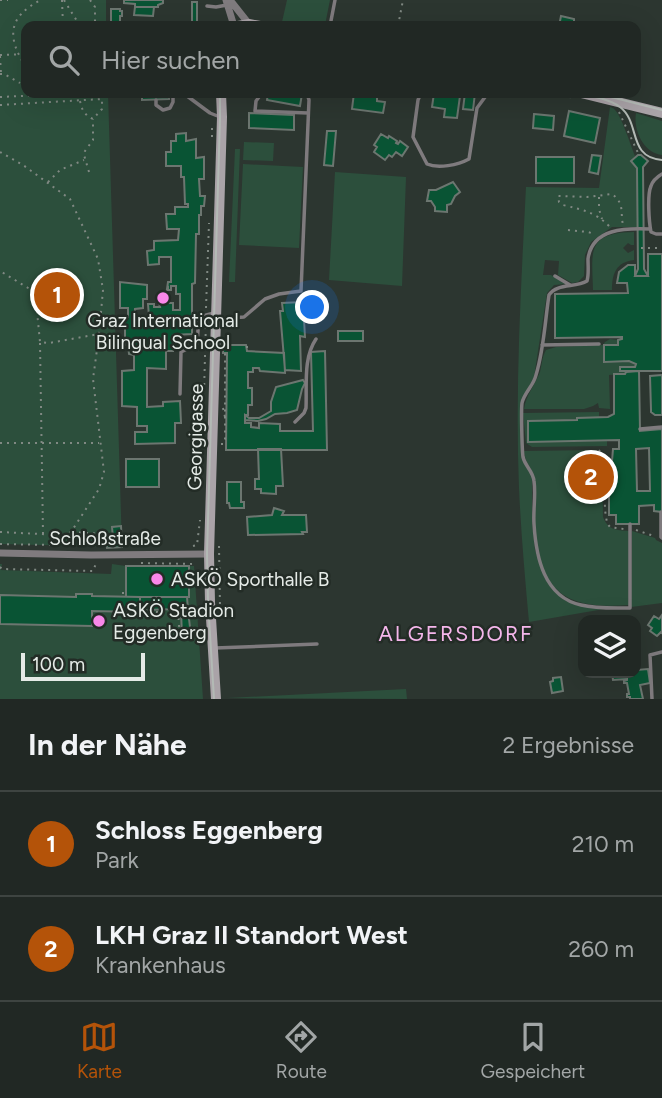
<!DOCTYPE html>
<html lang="de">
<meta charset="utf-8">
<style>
body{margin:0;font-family:Figtree,sans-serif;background:#2d3431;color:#f1f3f6}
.controls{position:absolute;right:21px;bottom:21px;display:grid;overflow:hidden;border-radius:14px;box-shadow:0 7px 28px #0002}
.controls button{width:63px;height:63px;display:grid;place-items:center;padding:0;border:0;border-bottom:2px solid #3e4441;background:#212824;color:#f1f3f6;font:35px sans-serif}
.scale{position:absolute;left:21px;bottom:18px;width:124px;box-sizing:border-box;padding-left:7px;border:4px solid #e5ebe7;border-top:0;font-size:19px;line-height:24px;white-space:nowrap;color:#e5ebe7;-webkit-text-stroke:5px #232c26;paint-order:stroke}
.you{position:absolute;left:313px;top:308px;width:24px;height:24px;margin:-18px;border:5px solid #fff;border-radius:50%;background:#1a73e8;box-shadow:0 0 0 10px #1a73e833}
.badge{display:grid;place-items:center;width:46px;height:46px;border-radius:50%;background:#b45309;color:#fff;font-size:23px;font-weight:700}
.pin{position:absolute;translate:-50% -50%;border:4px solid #fff;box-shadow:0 2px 7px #0006}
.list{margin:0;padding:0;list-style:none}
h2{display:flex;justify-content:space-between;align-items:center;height:91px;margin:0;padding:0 28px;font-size:30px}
h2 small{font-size:23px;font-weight:400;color:#a2a6a6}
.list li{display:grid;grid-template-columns:46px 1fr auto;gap:21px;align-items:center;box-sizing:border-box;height:105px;padding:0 28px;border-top:2px solid #3e4441}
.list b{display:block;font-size:26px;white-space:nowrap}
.list p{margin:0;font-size:23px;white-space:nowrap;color:#a2a6a6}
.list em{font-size:23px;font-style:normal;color:#a2a6a6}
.icon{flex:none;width:38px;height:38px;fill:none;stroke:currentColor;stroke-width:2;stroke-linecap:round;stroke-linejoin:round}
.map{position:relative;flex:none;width:662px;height:699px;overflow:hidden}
.search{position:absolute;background:#212824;box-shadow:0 7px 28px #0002;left:21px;right:21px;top:21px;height:77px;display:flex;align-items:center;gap:18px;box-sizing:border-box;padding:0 24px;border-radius:14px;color:#a2a6a6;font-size:26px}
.sheet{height:301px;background:#212824}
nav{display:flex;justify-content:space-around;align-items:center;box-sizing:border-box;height:98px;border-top:2px solid #3e4441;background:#212824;font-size:19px;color:#a2a6a6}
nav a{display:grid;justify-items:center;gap:4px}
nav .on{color:#b45309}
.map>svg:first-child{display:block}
</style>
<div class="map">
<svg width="662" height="699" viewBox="0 0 662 699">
<rect width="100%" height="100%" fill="#2c3630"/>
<path fill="#2c4f3c" d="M0 0H106V26H26V93H108L122 547 0 544Z
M287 0H330L325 25 322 24 321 26H299L282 22Z
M610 107C612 108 614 108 615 110 621 115 631 146 635 156L631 161 637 168 638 227H612L591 242 585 255 584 276 578 282 572 283 558 275 559 261 545 260 543 275H551L565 284 554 285 547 293 534 377 523 398 521 411 522 458 532 475V524L535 550 547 582 556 593 566 601 604 609 529 622C525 578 521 533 519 488 515 388 521 287 526 187L599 188Z
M636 113 662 121V155C644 153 633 131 636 113Z
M244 142 274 143 273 161 243 160Z
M235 149H240L235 282H229Z
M243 164 303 167 299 248 239 245Z
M335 172 406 177 402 286 329 280Z
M634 232V245H631L628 243 623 248 628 253 634 250V260C616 262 612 274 612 290H593C592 251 586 233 634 232Z
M610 339 618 340V345H604L631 362 636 364 635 367H620V371L626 372 625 374 609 375 610 409 599 408 598 403 593 406 584 409H524C526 395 535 385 540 372 542 364 542 357 546 350L556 347 603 345 605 342Z
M599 412V418H578L577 420 528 421V442L607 440V446L532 447 526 443 523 413Z
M596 450 601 458 598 460 595 459 589 462V466L593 470 599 467V462L602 461 603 517C608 530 616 530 629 531V605C564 610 539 591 535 524 534 510 536 495 535 481 534 469 524 463 524 451Z
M632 531 655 538 656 540 662 543V603L631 607Z
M0 564H2L1 570 111 574 112 564 126 566H194L203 699H0Z
M406 689 407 699 227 698Z"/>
<path fill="#095434" stroke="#6c7670" stroke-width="2" fill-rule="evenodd" d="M124 0H163V3L158 5V7H135V4L124 3Z
M192 2H197V26H192Z
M135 7H154L153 16 134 15Z
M111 9H120V11H122V16H120V23H111Z
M561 16 574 19V26H559Z
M142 93H169V99L142 100Z
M268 93 302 94 300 106 267 100Z
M354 93 377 95V101L385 102 383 113 352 109Z
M434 93 443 94V93H455V95L460 96 457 118 444 117 445 109 432 107Z
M465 93H475L473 110 463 109Z
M569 111 600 118 595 143 564 136Z
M249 113 294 115V130L249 128Z
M534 114 554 116 553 130 533 128Z
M327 131H336L333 166 324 165Z
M186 133V141L196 139V158L204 157V179H199L200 196H205L204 206H201V215H199V234H196L195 283 192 284V334L173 335V351H166V369L147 368V407L163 406V402L180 401 181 423H175V443L135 444V432H147V426H137V407L122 406V371L134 370V355L129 354 128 345H125V317H128V308H120V282L147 285V299H143V308L135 309 134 326H136V316H149L148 304H154V307H160L159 303H173V310H180V294H176V286H171V290H168V288L167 289 168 282H171V257H159V264L148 265 147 251 154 250V241L178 240 179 229H167L166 214H175V207H188V204H185L184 177H181V166H166V152H171V141H176V134Z
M381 134 388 138 389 136 397 141 396 143 398 144 400 141 408 147 402 156 396 152 392 157 389 155 385 160 374 152 377 147 374 145Z
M592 155 601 156 598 174 589 172Z
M638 155H641L648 161 643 167 644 269 648 276H635L638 269 637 168 631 161Z
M536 157H574V183H536Z
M453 182 460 192 455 196 451 204 447 205V212L435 211V207L431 201H427L429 190H436Z
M648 254H662V371H620V367H635L636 364 629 361 604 362V345H618V340L622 339V337L555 338V294L628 293 627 283H617L619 272 628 265H635V276H648Z
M303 302 305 337 300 336 301 371 285 370 280 311H283L282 303Z
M338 331H363V341H338Z
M223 345H246L247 351 284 353 285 373 260 371 259 368H253V372H248V388H252V405H248V415H245V423H251V427L259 428V423L280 424V431H313L311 352 325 351 327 450H226L227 353H223Z
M639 371 640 431 662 429V512L654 511V505L639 506V524H616V515H609V497L613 449H619V440L528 442V421L577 420V418L608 417 614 414V374H625L626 372ZM649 448 650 491H637L636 449Z
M662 375V415H655L651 412V410L650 376Z
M303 380 305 383 302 389 297 410 287 413 275 414 266 419 258 421 245 420V415L249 418H259L271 411V402L276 387Z
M258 449H281L283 486H276V494L261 493V489H255V479H259Z
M126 459H159V487H126Z
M227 482H241V502H244V508H230L229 503H227Z
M274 508 284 511 282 515H306L307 532H302L303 534 248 535 247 517 272 515Z
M121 526 122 547 107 548 106 538H113L112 527Z
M126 566H189V597H126Z
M76 594H92V596L140 597V612L92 611V626L0 624V595L76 597Z
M140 597H187L188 610 181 611V609L140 610Z
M188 610 191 636H182L181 611Z
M662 615V633L661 632 657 636 650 631 652 628 648 625 654 616 659 619Z
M636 664 637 670 648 669 650 683 640 685 643 699H630V697H627V694H629L627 683H624V681L627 680V679L613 680 612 673H636Z
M561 677 563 691 552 693 550 682 553 681V678Z"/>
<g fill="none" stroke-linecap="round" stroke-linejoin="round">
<path stroke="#808983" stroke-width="2" stroke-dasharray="2 5" stroke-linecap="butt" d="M0 0H8
M62 0 63 26
M64 0 80 26
M90 0 95 7V26
M398 26 403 0
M0 55 26 54
M0 56 1 74
M26 67C7 38 7 17 41 0
M0 74H4L20 83
M548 93 575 98
M0 97 85 93
M80 101C82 111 85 115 93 119L102 109V99
M0 105 102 99V93
M619 112 639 155
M212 137V125
M0 152 23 165 70 199 98 259 103 290 99 334 49 343 40 342 36 301 33 291 0 271
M89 172 84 155 85 151 93 140V119
M48 182 60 170 84 160
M599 197V209L602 219
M609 226C594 211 582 210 563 205L559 202 558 196 587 197 612 194C625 204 620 211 623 225
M568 230 588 232 594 234
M641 248H662
M206 308 209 223
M40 343 43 534
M246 347H252
M204 392 206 321
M223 408 225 417
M0 443H99
M222 445V441L225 439V353
M599 450 604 459 605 510 607 523 610 527 624 529
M636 530 654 536
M0 532 61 535 71 532 99 489 104 472 93 379 99 335
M72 532 104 534
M0 544 104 546
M193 546 197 545 200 520
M219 546 220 607
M141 563 197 564
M0 567 2 569 93 571 97 561
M123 592V597
M149 612H178L180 637 173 640
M181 638H202"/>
<path stroke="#7f7b7e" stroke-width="3.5" d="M207 6 216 7 227 5
M330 26 335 0
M179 93H183L210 113 220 117
M262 93 256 101 255 111 308 113
M421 93 418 100 413 137 427 164C438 169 458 165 469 159L477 108 488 93
M156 100V105L163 110 170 108 173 102V93
M662 174C657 177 653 180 651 186 647 195 649 222 651 232L656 234H662
M555 276 570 285
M218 319 244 317 265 299 279 294 301 291 309 100 307 93
M542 345 599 344
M180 394 181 352 197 344 199 317 214 313
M295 422 304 413 306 408C307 385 303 358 316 339
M640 429 662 427
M661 512V537L662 538
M630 524V608C614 608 597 609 581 605 544 597 536 557 534 524 533 510 536 495 534 481 533 471 525 466 523 457 522 450 521 410 522 403 524 393 534 385 536 375 544 349 545 321 549 295 557 283 575 288 587 281 589 274 588 267 588 259 592 228 626 228 650 229
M215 648 317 644
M652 699 650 655 662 652"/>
<path stroke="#7f7b7e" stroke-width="7" d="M226 0 234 26
M230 0 249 24
M0 553 91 555 209 554"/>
<path stroke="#aaa3a8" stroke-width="10" d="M238 26 249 24 260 26
M581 93 662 113
M216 699 210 602 209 554 222 117 221 93"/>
<path stroke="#b3bab5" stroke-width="2" d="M232 26C246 19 257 23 272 26
M572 93C587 96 607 97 620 107 641 123 627 157 662 160
M611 97 662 110
M214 699 208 602 207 553 220 118V93"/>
</g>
<g fill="#f987e9" stroke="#232c26" stroke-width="2.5">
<circle cx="163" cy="298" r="7"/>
<circle cx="157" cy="579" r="7"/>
<circle cx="99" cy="621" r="7"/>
</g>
<g text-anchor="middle" stroke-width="5" stroke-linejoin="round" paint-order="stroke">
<g font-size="19" fill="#e5ebe7" stroke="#232c26" text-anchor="start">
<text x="163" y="327" text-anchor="middle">Graz International<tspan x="163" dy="22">Bilingual School</tspan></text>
<text x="171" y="586">ASKÖ Sporthalle B</text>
<text x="113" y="617">ASKÖ Stadion<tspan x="113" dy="22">Eggenberg</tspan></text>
</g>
<g font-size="19" fill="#e5ebe7" stroke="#232c26">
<text transform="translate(195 437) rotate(-89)" y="7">Georgigasse</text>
<text x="105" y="545">Schloßstraße</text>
</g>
<g font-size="21" letter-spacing="2" fill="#f5b6eb" stroke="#232c26">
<text x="456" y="641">ALGERSDORF</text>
</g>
</g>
</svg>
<div class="controls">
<button><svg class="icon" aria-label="layers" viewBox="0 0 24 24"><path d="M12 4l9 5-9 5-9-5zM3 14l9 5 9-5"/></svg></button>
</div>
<div class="scale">100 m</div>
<div class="you"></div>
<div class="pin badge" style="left:57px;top:295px">1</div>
<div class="pin badge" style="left:591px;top:477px">2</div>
<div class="search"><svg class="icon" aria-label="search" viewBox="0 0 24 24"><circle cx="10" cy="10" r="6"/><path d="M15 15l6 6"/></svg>Hier suchen</div>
</div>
<section class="sheet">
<h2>In der Nähe<small>2 Ergebnisse</small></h2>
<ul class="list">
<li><span class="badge">1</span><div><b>Schloss Eggenberg</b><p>Park</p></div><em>210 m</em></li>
<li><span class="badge">2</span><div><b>LKH Graz II Standort West</b><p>Krankenhaus</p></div><em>260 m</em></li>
</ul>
</section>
<nav>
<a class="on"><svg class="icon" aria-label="map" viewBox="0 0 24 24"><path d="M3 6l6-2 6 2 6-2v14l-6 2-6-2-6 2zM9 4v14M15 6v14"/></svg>Karte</a>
<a><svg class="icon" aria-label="directions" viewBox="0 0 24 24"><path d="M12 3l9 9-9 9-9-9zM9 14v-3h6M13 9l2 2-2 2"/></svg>Route</a>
<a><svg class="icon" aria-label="saved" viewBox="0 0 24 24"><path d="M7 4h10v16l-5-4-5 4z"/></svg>Gespeichert</a>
</nav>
